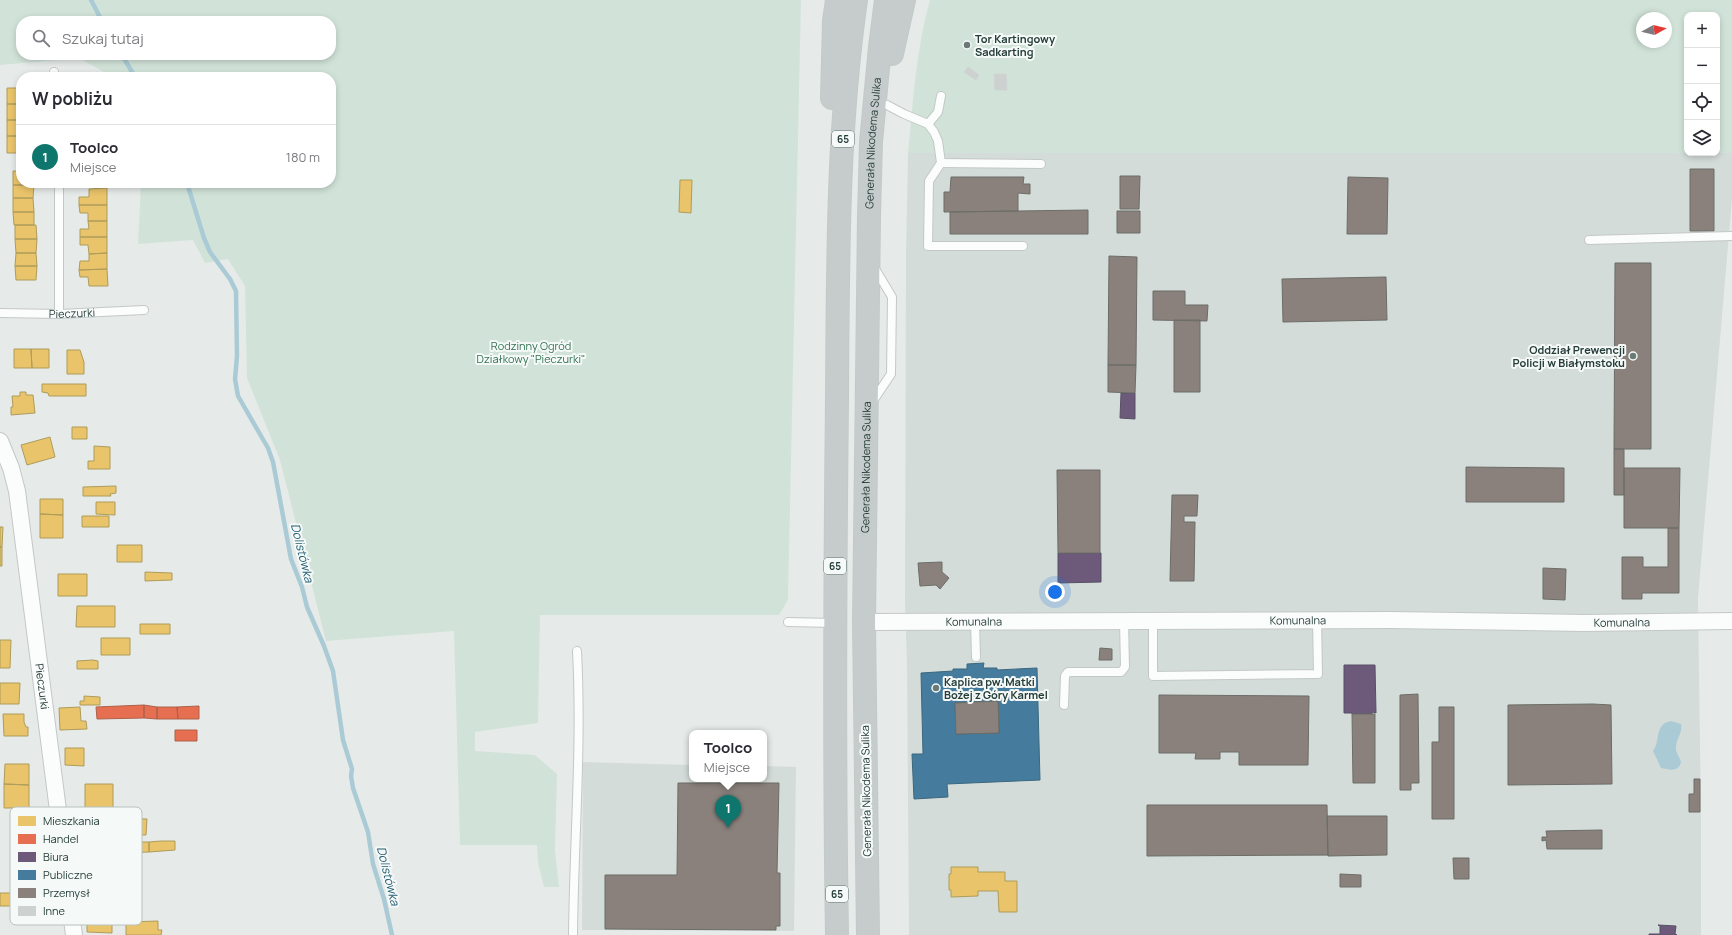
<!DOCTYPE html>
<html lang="pl">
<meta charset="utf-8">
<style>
body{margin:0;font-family:Manrope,sans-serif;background:#f2f2f3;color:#2b2b33}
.controls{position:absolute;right:12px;top:12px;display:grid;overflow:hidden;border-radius:8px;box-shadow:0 2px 6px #0003}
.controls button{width:36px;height:36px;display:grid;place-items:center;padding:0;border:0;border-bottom:1px solid #e1e1e2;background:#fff;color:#2b2b33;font:20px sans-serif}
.compass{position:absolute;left:1636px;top:12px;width:36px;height:36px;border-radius:50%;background:#fff;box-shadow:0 2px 6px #0003;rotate:82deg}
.you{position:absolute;left:1055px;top:592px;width:14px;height:14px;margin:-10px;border:3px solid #fff;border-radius:50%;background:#1a73e8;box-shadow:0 0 0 6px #1a73e833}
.badge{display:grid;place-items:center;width:26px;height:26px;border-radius:50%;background:#0f766e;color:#fff;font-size:13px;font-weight:700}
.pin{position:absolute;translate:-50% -33px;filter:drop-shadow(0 1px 2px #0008)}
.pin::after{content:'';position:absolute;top:21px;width:14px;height:12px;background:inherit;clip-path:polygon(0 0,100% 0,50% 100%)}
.popup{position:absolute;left:689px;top:730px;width:78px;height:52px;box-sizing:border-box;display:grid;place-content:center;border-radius:8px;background:#fff;filter:drop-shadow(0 1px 3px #0005);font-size:13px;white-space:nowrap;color:#7c7c81}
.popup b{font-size:15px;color:#2b2b33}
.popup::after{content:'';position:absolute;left:50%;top:100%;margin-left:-8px;border:8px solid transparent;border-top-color:#fff}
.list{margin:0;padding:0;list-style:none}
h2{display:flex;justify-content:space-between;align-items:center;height:52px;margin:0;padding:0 16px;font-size:17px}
h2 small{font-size:13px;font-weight:400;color:#7c7c81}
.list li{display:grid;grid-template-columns:26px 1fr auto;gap:12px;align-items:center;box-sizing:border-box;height:64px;padding:0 16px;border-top:1px solid #e1e1e2}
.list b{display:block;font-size:15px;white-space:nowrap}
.list p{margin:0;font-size:13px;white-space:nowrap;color:#7c7c81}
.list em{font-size:13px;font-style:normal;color:#7c7c81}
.icon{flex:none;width:22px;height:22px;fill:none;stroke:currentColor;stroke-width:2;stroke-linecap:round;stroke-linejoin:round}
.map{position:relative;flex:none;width:1732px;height:935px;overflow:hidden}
.search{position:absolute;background:#fff;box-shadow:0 2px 6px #0003;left:16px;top:16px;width:320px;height:44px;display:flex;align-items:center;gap:10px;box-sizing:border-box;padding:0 14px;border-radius:16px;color:#7c7c81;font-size:15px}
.panel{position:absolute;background:#fff;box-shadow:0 2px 6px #0003;left:16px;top:72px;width:320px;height:116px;border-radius:16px}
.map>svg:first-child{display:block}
</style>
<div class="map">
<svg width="1732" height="935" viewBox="0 0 1732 935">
<rect width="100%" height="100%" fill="#e6ebe9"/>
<path fill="#d4dcd9" d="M908 153H1732V199L1698 598 1701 817V935H909L907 668 905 600 906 255Z
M583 762 692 765V779H764V766L796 767 794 931 582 930Z"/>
<path fill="#d1e3d8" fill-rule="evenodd" d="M0 0H801L788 600 779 615H540L538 723 475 732V751L535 755 557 774 555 851 559 887H544L538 863 537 845H460L454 631 326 641 280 460 247 378 245 286 228 259 205 263 193 240 138 244 141 183H331V77H107L104 72 79 58 0 65ZM21 21H331V55H21Z
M930 0H1732V153H1717V15H1687V153H908C913 102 916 49 930 0ZM1642 18H1666V42H1642Z"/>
<path fill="#aacbd5" d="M1671 721 1681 724C1683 733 1675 740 1676 750 1677 754 1680 758 1681 762 1679 772 1670 770 1661 768L1653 751C1661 740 1654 724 1671 721Z"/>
<path fill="#e9c46a" stroke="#ae9c5b" d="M7 88H21V104H7Z
M7 104H21V120H7Z
M7 120H21V136H7Z
M7 136H21V153H7Z
M13 171H21V183H34V185H13Z
M680 180H692L691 213 679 212Z
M13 185H34L33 198H13Z
M107 188V205H79V197H89V189Z
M13 198H33L34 212H13Z
M79 205H107V221H88V213H80Z
M13 212H34V225H14Z
M88 221H107V237H80V229H89Z
M15 225H36L37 239H15Z
M80 237H107V253L89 254 88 245H80Z
M15 239H37L36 253H16Z
M16 253H36L37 266H15Z
M107 253V269L79 270 80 261H89V254Z
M15 266H37L36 280H16Z
M107 269 108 286H89L88 277H80L79 270Z
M14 349H31L32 368H14Z
M31 349H49V368H32Z
M67 350H80L84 362V374H67Z
M42 384H86V396H49L48 393 42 392Z
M20 392H26V395H33L35 413 11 415V407H13L12 396H20Z
M72 427H87V439H72Z
M50 437 55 457 27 465 21 445Z
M94 446 110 447V469H88V461H94Z
M116 486V493L110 494 111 496H83V487Z
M40 499H63V515L40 514Z
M96 502H115V515L96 514Z
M40 514 63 515V538H40Z
M82 516H109V527H82Z
M0 527H3L2 547H0Z
M117 545H142V562H117Z
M0 547H2V566H0Z
M145 572 172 573V580L145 581Z
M58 574H87V596H58Z
M77 606H115V627H76Z
M140 624H170V634H140Z
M101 638H130V655H101Z
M0 640H11L10 668H0Z
M93 660 98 661V669H77V661Z
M0 683H20L19 704H0Z
M84 696 100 697V705H80V701H84Z
M80 707 81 721H86L87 729 60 730 59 708Z
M3 714H24V722L26 727H28V736H4Z
M65 748H84V766L65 765Z
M5 764H29V785L4 784Z
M4 784 29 785V808H4Z
M85 784H113V809L85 808Z
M115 818 147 819 146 835H115Z
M75 821H101V840H75Z
M28 835H53L52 860 28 859Z
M161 841H175V850L149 852V842Z
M130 842H149V852L119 853V843Z
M25 859 52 860V882H25Z
M98 863H116V883H97Z
M951 867H978V872H1005V881H1017V912H999L998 891H978V896L951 897V890H949V874H951Z
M141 890V903L109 904V900L94 901V892Z
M0 893H12L13 906H0Z
M27 899H49V923L26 922Z
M87 914H112V933L87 932Z
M158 921V930H162L161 935H126V922Z"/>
<path fill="#e76f51" stroke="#ad604a" d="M144 705 157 707V719L144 718Z
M144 705V718L97 719 96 707Z
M199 706V719H178L177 707Z
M157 707H177L178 719H157Z
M175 730H197V741H175Z"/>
<path fill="#6d597a" stroke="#575166" d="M1121 393H1135V419L1120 418Z
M1058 553H1101V582L1058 583Z
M1344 665H1375L1376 713 1372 712V714H1352V713H1344Z
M1658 925 1676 926 1675 934 1677 935H1649V934H1660V926Z"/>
<path fill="#457b9d" stroke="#3b687f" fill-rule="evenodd" d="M984 663 983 668H997V670L1037 668 1040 780 947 784 948 797 914 799 912 754H923L921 673 953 671V669H967V664ZM998 701 999 733 956 734 955 703Z"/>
<path fill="#8a817c" stroke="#6c6d68" d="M1690 169H1714V231H1690Z
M1120 176H1140L1139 209H1120Z
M951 177H1024L1023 184H1030V194L1018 193V211L944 212V192H950Z
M1348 177 1388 178 1387 234H1347Z
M1088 210V234H950V212Z
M1117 211H1140V233H1117Z
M1109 256 1137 257 1136 365H1108Z
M1615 263H1651V449H1614Z
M1386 277 1387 320 1283 322 1282 279Z
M1153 291H1185V305H1208L1207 321 1153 320Z
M1174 320H1200V392H1174Z
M1108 365H1136L1135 393 1108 392Z
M1614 449H1624V495H1614Z
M1466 467 1564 468V502H1466Z
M1624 468H1680L1679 528H1624Z
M1057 470H1100V553H1058Z
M1172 495H1198L1197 516H1184V522H1195L1194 581H1170Z
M1668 528H1679V593H1642V599H1622V557H1643V567H1668Z
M942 562V572L949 578 940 589 936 585 920 586 918 563Z
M1543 568 1566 569 1565 600 1543 599Z
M1100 648 1112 649V660H1099Z
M1418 694 1419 783H1411V790H1400V695Z
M1159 695 1309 696 1308 765H1239V752H1220V759H1195L1196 753H1159Z
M998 701 999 733 956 734 955 703Z
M1593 704 1611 705 1612 784 1508 785V705Z
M1439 707H1454V819H1432V742H1439Z
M1352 714H1375V783H1353Z
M1694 779H1700V812H1689V794H1694Z
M678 783H779L777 873H780V926H776V930L605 929V875H677Z
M1147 805H1327L1328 855 1147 856Z
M1327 816H1387V855L1328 856Z
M1602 830V849H1547L1546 840 1542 841V837H1547L1546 831Z
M1453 858H1469V879H1454Z
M1340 874 1361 875V887H1340Z"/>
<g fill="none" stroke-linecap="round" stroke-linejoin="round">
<path stroke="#aacbd5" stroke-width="4.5" d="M91 0 102 21
M122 55 135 77
M187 183 204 238 210 252 230 279 236 291 237 356 235 379 238 396 268 448 273 462 291 559 302 587 307 607 324 646 333 671 343 740 352 769 351 776 353 788 368 832 373 864 384 899 392 935"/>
</g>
<path fill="#cdd2d0" stroke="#cfd4d2" d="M968 67 979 75 976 80 964 72Z
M994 74H1006L1007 90H995Z"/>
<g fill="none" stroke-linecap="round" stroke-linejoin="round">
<defs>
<g id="service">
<path d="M54 72V77"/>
<path d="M887 105 904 114 928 124 934 132 938 141 941 163 929 181 928 246H1023"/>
<path d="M928 124 938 112 941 96"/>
<path d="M941 163 1041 164"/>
<path d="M1589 240 1732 236"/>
<path id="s1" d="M0 313 59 314 144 310"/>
<path d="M59 314V183"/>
<path d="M873 401 891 374 892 297 874 267"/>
<path d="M1153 620V676L1318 674 1317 620"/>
<path d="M975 621 976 657"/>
<path d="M788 622 833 623"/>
<path d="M1064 705 1065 676 1068 672H1121L1125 667 1124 621"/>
<path d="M573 935C574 840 582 745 577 651"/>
</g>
<g id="minor">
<path id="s2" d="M0 441 11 468 17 491 74 935"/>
<path id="s3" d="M864 622 1390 620 1584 623 1732 621"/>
</g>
<g id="trunk">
<path d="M892 54 904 0"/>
<path d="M832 98 834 21 837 0"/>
<path d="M837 935C834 756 835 578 837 399 838 266 837 132 856 0"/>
<path id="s4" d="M868 935 864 622 869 216 871 142 880 47 886 0"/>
</g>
</defs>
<use href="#service" stroke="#c3c8c6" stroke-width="10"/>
<use href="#minor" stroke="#c3c8c6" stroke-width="18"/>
<use href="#trunk" stroke="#c2cac8" stroke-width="24"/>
<use href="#service" stroke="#fbfcfc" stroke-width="8"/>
<use href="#minor" stroke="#fbfcfc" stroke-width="16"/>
<use href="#trunk" stroke="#c6cccb" stroke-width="22"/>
</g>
<g fill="#697a77" stroke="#f5f9f7" stroke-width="1.5">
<circle cx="967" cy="45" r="4"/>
<circle cx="1633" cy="356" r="4"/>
<circle cx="936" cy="688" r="4"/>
</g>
<g text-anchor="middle" stroke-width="4" stroke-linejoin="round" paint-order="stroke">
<g fill="#f5f9f7" stroke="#637572" stroke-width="1">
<rect x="832" y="131" width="22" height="16" rx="3"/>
<rect x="824" y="558" width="22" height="16" rx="3"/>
<rect x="826" y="886" width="22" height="16" rx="3"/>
</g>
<g font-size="10" font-weight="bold" fill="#253d39">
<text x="843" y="143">65</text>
<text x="835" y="570">65</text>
<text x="837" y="898">65</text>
</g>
<g font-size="11" font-weight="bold" fill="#253d39" stroke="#f5f9f7" text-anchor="start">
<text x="975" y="43">Tor Kartingowy<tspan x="975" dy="13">Sadkarting</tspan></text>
<text x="1625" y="354" text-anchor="end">Oddział Prewencji<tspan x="1625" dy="13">Policji w Białymstoku</tspan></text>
<text x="944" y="686">Kaplica pw. Matki<tspan x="944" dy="13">Bożej z Góry Karmel</tspan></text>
</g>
<g font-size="11" fill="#253d39" stroke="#f5f9f7">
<text dy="4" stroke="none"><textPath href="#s4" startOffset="792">Generała Nikodema Sulika</textPath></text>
<text dy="4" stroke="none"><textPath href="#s1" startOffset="72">Pieczurki</textPath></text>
<text dy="4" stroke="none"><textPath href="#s4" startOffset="468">Generała Nikodema Sulika</textPath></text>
<text dy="4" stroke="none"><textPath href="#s3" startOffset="434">Komunalna</textPath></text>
<text dy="4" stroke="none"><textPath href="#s3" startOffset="110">Komunalna</textPath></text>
<text dy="4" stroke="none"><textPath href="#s3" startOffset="758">Komunalna</textPath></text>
<text dy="4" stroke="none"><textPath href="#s2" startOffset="250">Pieczurki</textPath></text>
<text transform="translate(866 791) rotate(-91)" y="4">Generała Nikodema Sulika</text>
</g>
<g font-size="11" fill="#327151" stroke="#f5f9f7">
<text x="531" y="350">Rodzinny Ogród<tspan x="531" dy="13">Działkowy "Pieczurki"</tspan></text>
</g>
<g font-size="12" font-style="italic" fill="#235e75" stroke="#f5f9f7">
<text transform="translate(302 553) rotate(76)" y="4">Dolistówka</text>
<text transform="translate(388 876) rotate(76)" y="4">Dolistówka</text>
</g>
</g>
<rect x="10" y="807" width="132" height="118" rx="6" fill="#f5f9f7" stroke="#b7c1be" stroke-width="1"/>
<rect x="18" y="816" width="18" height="10" fill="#e9c46a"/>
<rect x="18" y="834" width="18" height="10" fill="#e76f51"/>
<rect x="18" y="852" width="18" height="10" fill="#6d597a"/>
<rect x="18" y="870" width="18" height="10" fill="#457b9d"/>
<rect x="18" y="888" width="18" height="10" fill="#8a817c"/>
<rect x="18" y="906" width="18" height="10" fill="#cdd2d0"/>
<g font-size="11" fill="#253d39">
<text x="43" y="825">Mieszkania</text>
<text x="43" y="843">Handel</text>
<text x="43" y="861">Biura</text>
<text x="43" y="879">Publiczne</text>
<text x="43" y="897">Przemysł</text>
<text x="43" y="915">Inne</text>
</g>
</svg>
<div class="controls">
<button>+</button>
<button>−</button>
<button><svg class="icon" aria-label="locate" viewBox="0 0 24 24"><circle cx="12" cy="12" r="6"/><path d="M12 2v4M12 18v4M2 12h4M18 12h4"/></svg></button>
<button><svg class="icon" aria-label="layers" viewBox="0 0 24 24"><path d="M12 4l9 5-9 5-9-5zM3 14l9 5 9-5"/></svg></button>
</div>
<svg class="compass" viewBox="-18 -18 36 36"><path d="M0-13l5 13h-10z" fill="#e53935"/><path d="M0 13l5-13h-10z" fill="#7c7c81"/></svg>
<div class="you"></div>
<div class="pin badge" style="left:728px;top:828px">1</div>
<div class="popup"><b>Toolco</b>Miejsce</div>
<div class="search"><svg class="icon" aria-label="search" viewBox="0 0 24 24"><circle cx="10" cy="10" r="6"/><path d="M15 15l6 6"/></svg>Szukaj tutaj</div>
<section class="panel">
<h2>W pobliżu<small></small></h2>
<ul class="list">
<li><span class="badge">1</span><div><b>Toolco</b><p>Miejsce</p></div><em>180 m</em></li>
</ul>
</section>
</div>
